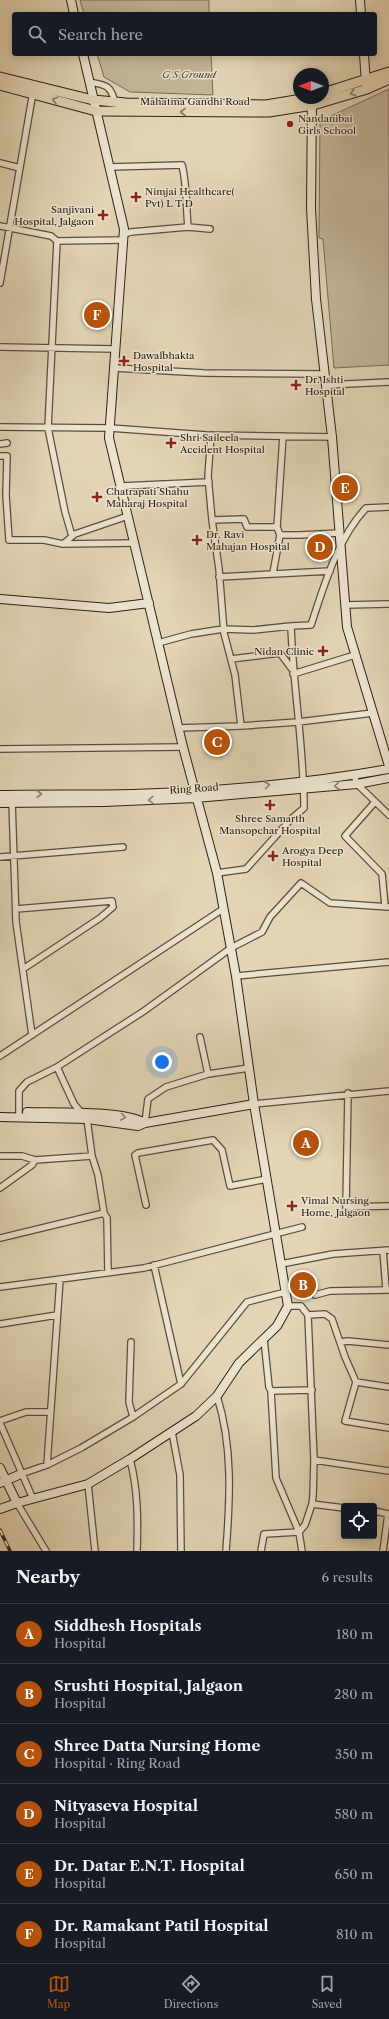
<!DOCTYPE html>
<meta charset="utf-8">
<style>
body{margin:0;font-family:"Libre Caslon Text",serif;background:#20242c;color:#f1f3f6}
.controls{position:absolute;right:12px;bottom:12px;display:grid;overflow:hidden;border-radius:4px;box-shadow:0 2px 10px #0003}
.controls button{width:36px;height:36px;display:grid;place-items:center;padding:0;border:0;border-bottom:1px solid #363941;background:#171b24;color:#f1f3f6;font:20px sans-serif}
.compass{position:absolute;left:293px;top:68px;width:36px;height:36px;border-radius:50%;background:#171b24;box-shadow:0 2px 10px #0003;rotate:270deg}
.you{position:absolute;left:162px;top:1062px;width:14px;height:14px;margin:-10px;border:3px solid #fff;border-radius:50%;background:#1a73e8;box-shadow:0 0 0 6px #1a73e833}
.badge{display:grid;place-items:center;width:26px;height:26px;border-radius:50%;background:#b45309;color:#fff;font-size:13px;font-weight:700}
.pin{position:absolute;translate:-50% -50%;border:2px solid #fff;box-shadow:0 1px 4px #0006}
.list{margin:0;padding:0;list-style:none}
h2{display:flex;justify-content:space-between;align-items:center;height:52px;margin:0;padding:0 16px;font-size:17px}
h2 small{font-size:13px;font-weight:400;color:#9ea1a6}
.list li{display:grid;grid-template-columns:26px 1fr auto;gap:12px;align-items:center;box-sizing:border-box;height:60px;padding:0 16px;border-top:1px solid #363941}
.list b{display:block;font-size:15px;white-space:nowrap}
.list p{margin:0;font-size:13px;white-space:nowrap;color:#9ea1a6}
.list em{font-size:13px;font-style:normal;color:#9ea1a6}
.icon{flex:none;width:22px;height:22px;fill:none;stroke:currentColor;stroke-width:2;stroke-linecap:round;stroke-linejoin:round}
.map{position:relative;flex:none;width:389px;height:1551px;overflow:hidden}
.search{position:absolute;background:#171b24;box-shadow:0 2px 10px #0003;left:12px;right:12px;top:12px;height:44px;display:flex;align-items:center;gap:10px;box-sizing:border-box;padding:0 14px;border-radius:4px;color:#9ea1a6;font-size:15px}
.sheet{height:412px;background:#171b24}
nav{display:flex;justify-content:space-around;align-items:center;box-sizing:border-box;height:56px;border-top:1px solid #363941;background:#171b24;font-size:11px;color:#9ea1a6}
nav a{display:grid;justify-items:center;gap:2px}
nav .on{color:#b45309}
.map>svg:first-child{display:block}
</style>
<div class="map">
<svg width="389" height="1551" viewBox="0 0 389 1551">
<rect width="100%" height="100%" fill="#e2d4b4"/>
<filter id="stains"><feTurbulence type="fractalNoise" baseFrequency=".005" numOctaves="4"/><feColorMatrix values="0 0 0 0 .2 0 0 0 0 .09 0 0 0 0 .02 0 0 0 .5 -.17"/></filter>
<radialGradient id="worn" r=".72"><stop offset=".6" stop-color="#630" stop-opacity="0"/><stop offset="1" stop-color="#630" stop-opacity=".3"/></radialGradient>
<path fill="#c3b699" stroke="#786c58" d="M80 0H209V14H84Z
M97 54H211L213 95 130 92 104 77Z
M389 89V365L334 368 323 239 319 238 320 121Z"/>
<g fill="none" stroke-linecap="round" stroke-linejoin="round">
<defs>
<path id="street" d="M89 82C106 85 111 85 115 103
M0 163 20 168
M109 167 182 165C187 185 186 207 188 227
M0 226 51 236 57 241 48 428 65 512 72 536
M124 234 131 232 188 227 210 229
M57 241 123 240
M0 283 33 92
M0 347 115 349
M114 368 204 373 325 374
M326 385 389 382
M0 427 110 428 206 435 332 437
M0 444 7 443
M0 456H7L6 495 9 540H44L63 544 134 543
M121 486 209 482
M212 520 244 519 247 527H277L280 535H300L340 533
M277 527 283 436
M63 544 75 534 128 516
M273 573 280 535
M219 577 330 571
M345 605 389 604
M291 626 311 625C324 586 337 539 366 508L389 507
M158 643 191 634 223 629 253 630 291 626C293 687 304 747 304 808L291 819 246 869 217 873
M231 659 280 653 292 669
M293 674 355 655
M241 726 298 722 373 713
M179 728 241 726 235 675 224 633 219 569 212 520 208 476 211 435
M0 749 183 747
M354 775 357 784 389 815
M12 801 16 922 32 1035
M375 802 345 836 382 874 385 906
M0 857 123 847
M16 909 112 901 113 907 100 918 23 969
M236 976 389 962
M200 1037 208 1074
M0 1056 223 909
M57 1067 74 1104 87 1119 92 1156 98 1175 104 1213 107 1218 108 1273
M348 1093 346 1207 389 1206
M254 1104 389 1091
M19 1118V1091L27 1082 57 1067 144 1011 231 948 262 932 270 917 301 883 330 903 389 907
M145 1123 148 1099 166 1087 208 1074 249 1068
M0 1156H22L35 1160 92 1156
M0 1188 32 1165 35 1160
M146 1205 135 1155 138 1153 213 1140 222 1150 230 1186 267 1179
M0 1238 104 1213
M383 1251 386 1289
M281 1264 333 1254 389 1250
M154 1265 181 1384
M0 1287 144 1268 302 1227
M315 1295 330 1291 389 1290
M288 1306H301L308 1315 325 1314 332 1319 345 1357 356 1382 345 1421 389 1428
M0 1324 57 1315
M264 1339 269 1387 271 1391 276 1478 299 1532 302 1551
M131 1342 129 1402 133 1417
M341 1342 348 1341 389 1345
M356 1382 389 1387
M271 1391 312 1390
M217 1396C233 1446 230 1500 226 1551
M0 1421 26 1412H50
M0 1423 33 1499
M172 1432 180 1475 181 1551
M130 1459C138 1490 138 1519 137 1551
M314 1460 389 1471
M47 1465 60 1279
M21 1474 47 1465 81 1448 133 1417 181 1384 247 1302 286 1292
M88 1484 95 1551
M17 1503 46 1551
M312 1504 344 1508
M374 1511 389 1514
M261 1551 264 1534 299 1532 305 1525 312 1504 313 1496 314 1460 308 1315
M383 1551 388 1514"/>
<path id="secondary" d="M71 0 74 14
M360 0 361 14
M364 54 366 84
M312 98 311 208 316 299 332 437 347 627 389 766
M0 599 109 608 149 603
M0 795C44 794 89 795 133 794 219 791 305 784 389 769
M0 803 104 802 196 798 357 784 389 778
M27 1112C55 1113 123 1110 145 1123
M0 1117 87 1119 138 1126 145 1123 254 1104
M0 1468 17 1503
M0 1483 21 1474
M0 1509 17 1503 88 1484 130 1459 196 1416 217 1396 239 1363 277 1326 288 1306 254 1104 236 976 217 873 183 747 109 438 124 229 83 54"/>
<path id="primary" d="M0 77 93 100 126 103 266 105 308 98
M0 85 96 111 269 112 313 105 367 89 389 79
M323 93 389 72"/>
</defs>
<use href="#street" stroke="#5a4e3f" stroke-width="8"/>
<use href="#secondary" stroke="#2c2118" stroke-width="10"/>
<use href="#primary" stroke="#2c2118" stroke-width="11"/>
<use href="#street" stroke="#ece3ce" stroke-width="5.5"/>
<use href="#secondary" stroke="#ece3ce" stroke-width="8"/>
<use href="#primary" stroke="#e2d4b4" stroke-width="9"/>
<defs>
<path id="rail" d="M0 1530 10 1551"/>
</defs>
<use href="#rail" stroke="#2c2118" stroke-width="3.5"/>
<use href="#rail" stroke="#ece3ce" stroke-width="2" stroke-dasharray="6" stroke-linecap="butt"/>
</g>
<defs><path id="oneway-chevron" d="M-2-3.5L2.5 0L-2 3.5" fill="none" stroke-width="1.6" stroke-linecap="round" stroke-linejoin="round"/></defs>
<g stroke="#877a66">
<use href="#oneway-chevron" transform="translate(353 93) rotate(164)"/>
<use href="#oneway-chevron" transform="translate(55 100) rotate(-165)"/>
<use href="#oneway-chevron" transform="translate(183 112) rotate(-180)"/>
</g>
<g stroke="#8c8273">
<use href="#oneway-chevron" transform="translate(267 785) rotate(-7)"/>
<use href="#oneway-chevron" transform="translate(337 786) rotate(174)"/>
<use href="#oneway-chevron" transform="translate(39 794)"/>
<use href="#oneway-chevron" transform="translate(151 800) rotate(178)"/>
<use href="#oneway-chevron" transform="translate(123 1117) rotate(8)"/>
</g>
<g fill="#8f2418" stroke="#ece3ce" stroke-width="1.5">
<circle cx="290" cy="124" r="4"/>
<path d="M134 191h4v4h4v4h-4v4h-4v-4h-4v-4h4z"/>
<path d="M101 209h4v4h4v4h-4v4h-4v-4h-4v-4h4z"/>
<path d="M122 355h4v4h4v4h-4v4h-4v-4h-4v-4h4z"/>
<path d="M294 379h4v4h4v4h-4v4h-4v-4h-4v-4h4z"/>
<path d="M169 437h4v4h4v4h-4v4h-4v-4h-4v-4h4z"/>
<path d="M95 491h4v4h4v4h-4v4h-4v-4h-4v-4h4z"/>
<path d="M195 534h4v4h4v4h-4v4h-4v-4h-4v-4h4z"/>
<path d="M321 645h4v4h4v4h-4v4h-4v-4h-4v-4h4z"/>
<path d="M268 799h4v4h4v4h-4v4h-4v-4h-4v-4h4z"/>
<path d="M271 850h4v4h4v4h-4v4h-4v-4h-4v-4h4z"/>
<path d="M290 1200h4v4h4v4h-4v4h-4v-4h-4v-4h4z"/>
</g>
<g text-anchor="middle" stroke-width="3" stroke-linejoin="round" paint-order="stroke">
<g font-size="10" font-style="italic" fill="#524638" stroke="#ece3ce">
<text x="189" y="78">G S Ground</text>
</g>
<g font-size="10" fill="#2c2118" stroke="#ece3ce">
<text x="195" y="105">Mahatma Gandhi Road</text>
<text transform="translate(194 788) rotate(-4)" y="4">Ring Road</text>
</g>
<g font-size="10" fill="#2c2118" stroke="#ece3ce" text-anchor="start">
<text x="298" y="122">Nandanibai<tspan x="298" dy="12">Girls School</tspan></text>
<text x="145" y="195">Nimjai Healthcare(<tspan x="145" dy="12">Pvt) L T D</tspan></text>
<text x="94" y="213" text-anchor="end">Sanjivani<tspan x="94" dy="12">Hospital, Jalgaon</tspan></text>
<text x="133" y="359">Dawalbhakta<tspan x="133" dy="12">Hospital</tspan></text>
<text x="305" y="383">Dr. Ishti<tspan x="305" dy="12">Hospital</tspan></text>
<text x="180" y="441">Shri Saileela<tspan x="180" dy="12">Accident Hospital</tspan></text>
<text x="106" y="495">Chatrapati Shahu<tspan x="106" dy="12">Maharaj Hospital</tspan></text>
<text x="206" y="538">Dr. Ravi<tspan x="206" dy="12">Mahajan Hospital</tspan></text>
<text x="314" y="655" text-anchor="end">Nidan Clinic</text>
<text x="270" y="822" text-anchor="middle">Shree Samarth<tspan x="270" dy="12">Mansopchar Hospital</tspan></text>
<text x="282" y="854">Arogya Deep<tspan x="282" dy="12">Hospital</tspan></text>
<text x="301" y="1204">Vimal Nursing<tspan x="301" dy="12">Home, Jalgaon</tspan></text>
</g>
</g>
<rect width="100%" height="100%" filter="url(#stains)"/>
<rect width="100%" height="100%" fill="url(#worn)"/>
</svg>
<div class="controls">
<button><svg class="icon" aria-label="locate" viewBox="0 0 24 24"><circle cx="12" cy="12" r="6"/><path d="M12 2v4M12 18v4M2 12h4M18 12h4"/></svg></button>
</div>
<svg class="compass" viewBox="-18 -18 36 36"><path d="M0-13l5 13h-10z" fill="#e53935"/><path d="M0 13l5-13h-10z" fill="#9ea1a6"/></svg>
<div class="you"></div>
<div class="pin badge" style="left:306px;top:1143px">A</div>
<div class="pin badge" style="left:303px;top:1285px">B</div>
<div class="pin badge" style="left:217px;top:742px">C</div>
<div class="pin badge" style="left:320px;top:547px">D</div>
<div class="pin badge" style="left:345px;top:488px">E</div>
<div class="pin badge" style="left:97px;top:315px">F</div>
<div class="search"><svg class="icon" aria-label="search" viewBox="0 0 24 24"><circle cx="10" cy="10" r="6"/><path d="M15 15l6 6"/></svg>Search here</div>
</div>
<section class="sheet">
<h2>Nearby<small>6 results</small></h2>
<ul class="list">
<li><span class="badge">A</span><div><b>Siddhesh Hospitals</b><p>Hospital</p></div><em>180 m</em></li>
<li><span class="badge">B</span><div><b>Srushti Hospital, Jalgaon</b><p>Hospital</p></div><em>280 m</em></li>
<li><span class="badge">C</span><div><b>Shree Datta Nursing Home</b><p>Hospital · Ring Road</p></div><em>350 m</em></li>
<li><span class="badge">D</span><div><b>Nityaseva Hospital</b><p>Hospital</p></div><em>580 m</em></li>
<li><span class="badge">E</span><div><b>Dr. Datar E.N.T. Hospital</b><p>Hospital</p></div><em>650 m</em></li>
<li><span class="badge">F</span><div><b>Dr. Ramakant Patil Hospital</b><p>Hospital</p></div><em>810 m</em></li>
</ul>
</section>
<nav>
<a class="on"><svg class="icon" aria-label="map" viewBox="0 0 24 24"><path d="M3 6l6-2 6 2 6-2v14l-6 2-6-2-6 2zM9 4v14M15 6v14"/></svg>Map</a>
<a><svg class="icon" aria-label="directions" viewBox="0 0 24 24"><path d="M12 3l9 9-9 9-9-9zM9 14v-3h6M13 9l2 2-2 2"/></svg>Directions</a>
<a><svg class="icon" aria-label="saved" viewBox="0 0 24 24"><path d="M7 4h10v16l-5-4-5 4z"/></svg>Saved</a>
</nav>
